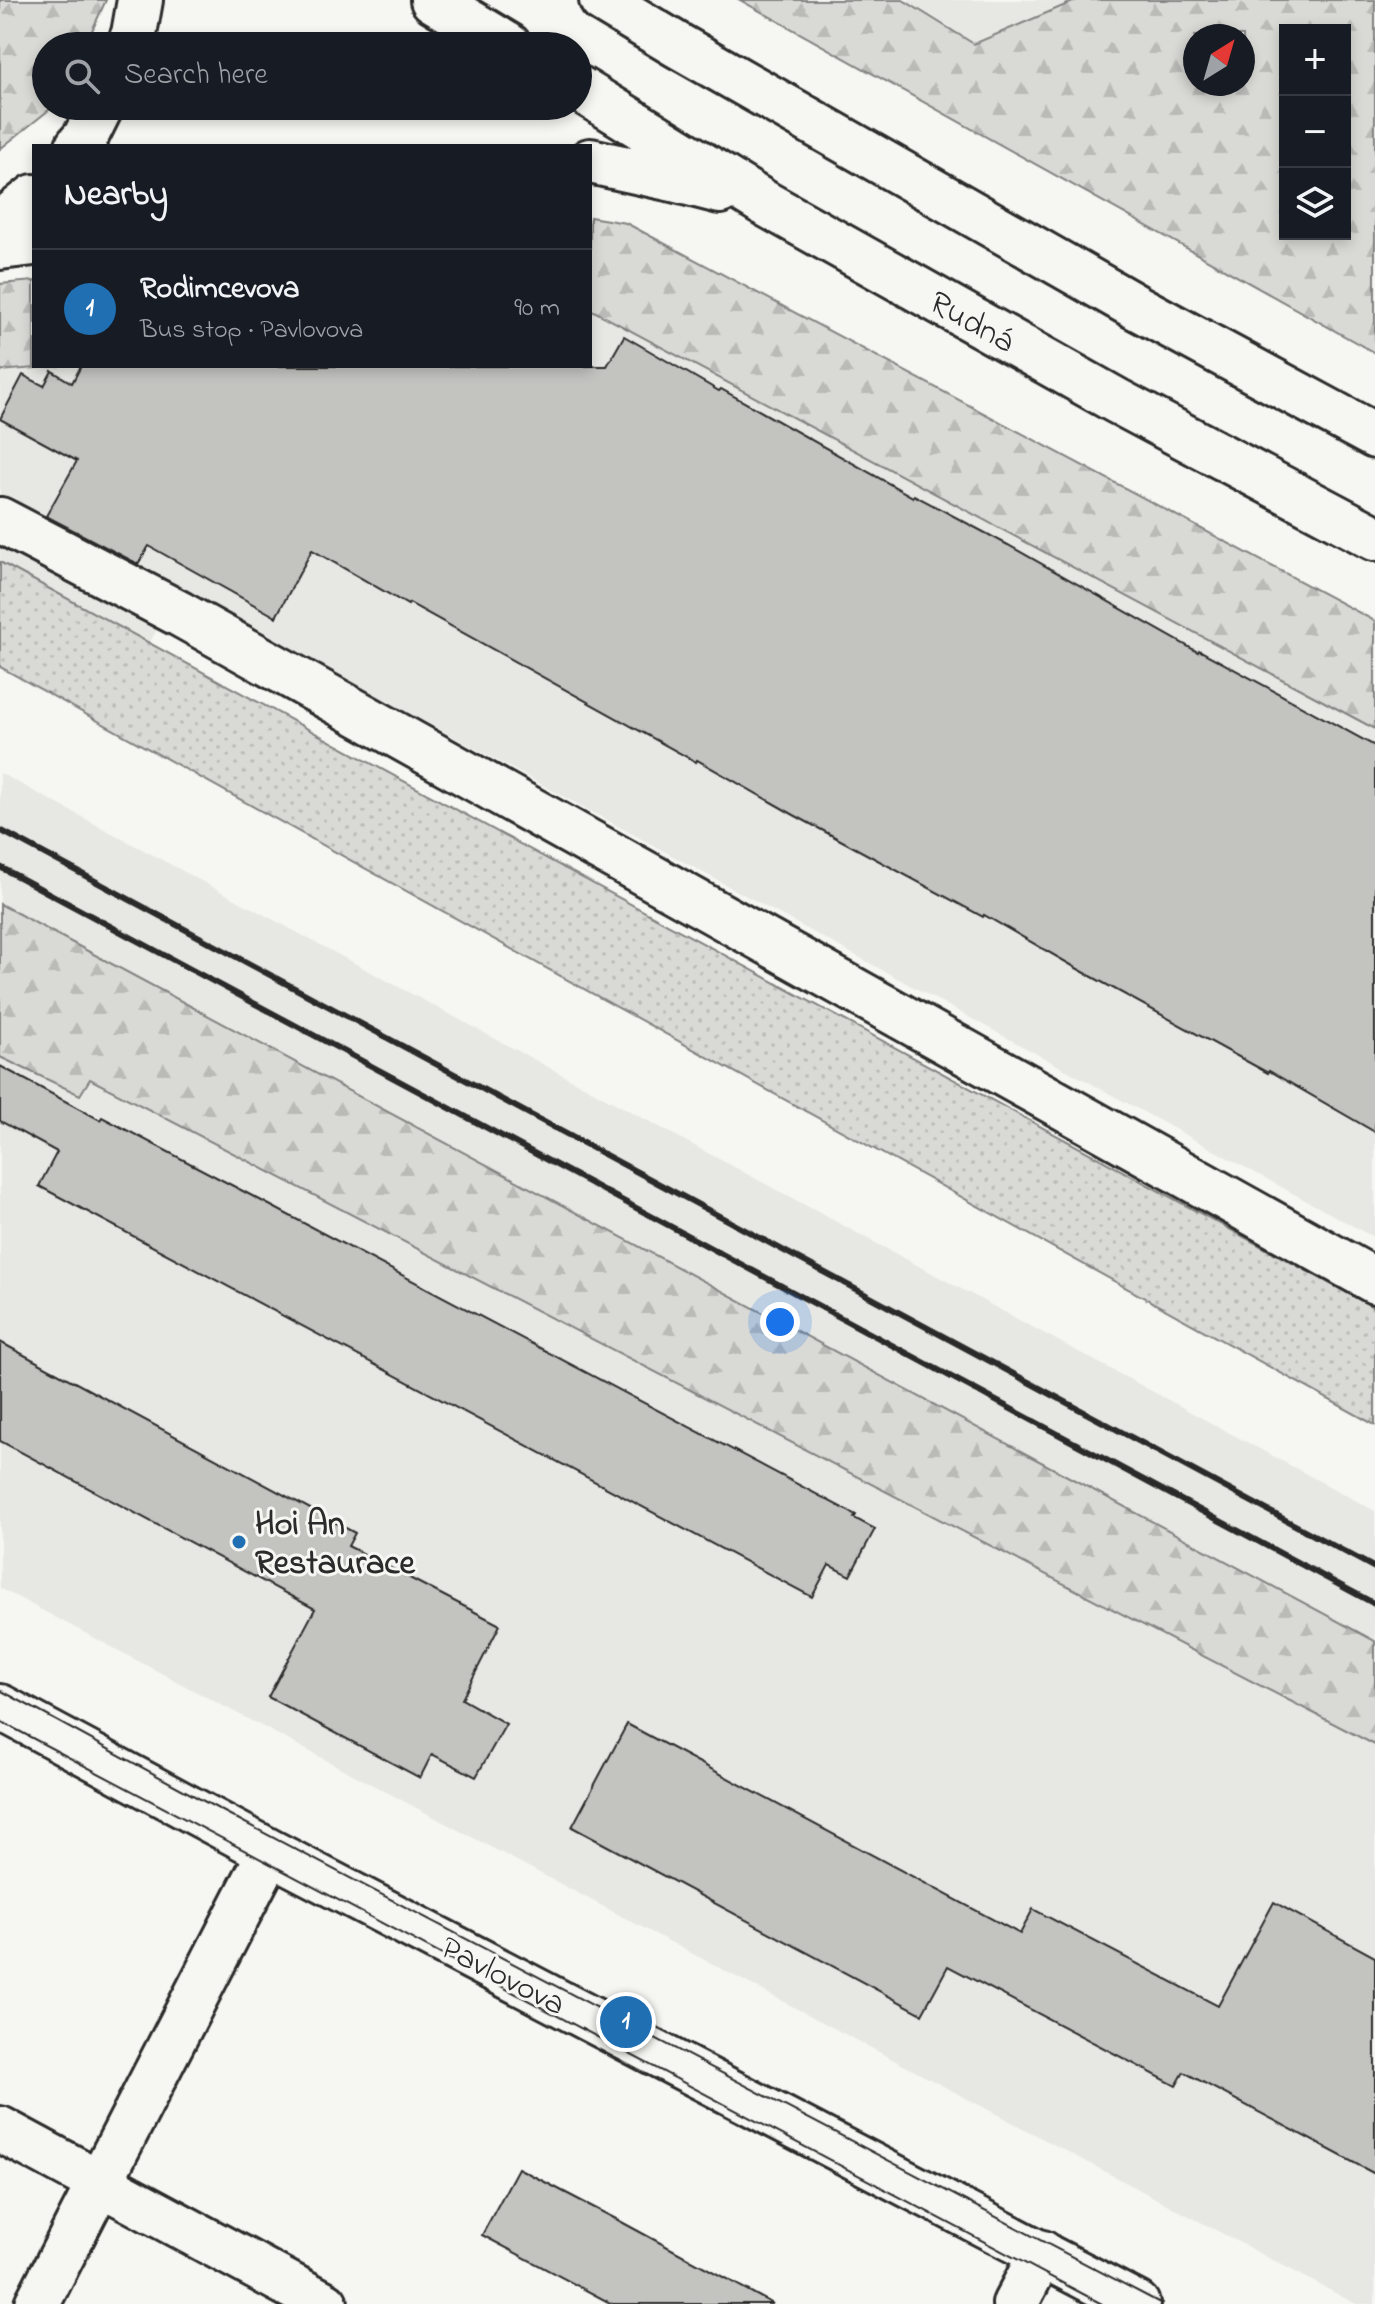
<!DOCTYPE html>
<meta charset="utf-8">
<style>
body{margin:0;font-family:"Indie Flower",sans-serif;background:#242831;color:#f1f3f6}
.controls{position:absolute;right:24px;top:24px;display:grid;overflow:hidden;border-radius:0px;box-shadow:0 4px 12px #0003}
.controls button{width:72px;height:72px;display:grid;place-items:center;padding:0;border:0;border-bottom:2px solid #363941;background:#171b24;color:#f1f3f6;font:40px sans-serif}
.compass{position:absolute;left:1183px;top:24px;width:72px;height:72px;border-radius:50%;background:#171b24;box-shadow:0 4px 12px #0003;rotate:37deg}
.you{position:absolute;left:780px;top:1322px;width:28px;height:28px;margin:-20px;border:6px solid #fff;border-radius:50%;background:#1a73e8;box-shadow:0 0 0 12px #1a73e833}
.badge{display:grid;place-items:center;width:52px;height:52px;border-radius:50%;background:#1f6fb2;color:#fff;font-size:26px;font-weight:700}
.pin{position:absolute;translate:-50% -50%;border:4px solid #fff;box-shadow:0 2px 8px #0006}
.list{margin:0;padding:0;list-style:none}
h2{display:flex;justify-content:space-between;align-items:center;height:104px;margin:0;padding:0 32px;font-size:34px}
h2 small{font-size:26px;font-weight:400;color:#9ea1a6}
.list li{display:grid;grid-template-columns:52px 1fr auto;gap:24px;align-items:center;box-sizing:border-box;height:120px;padding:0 32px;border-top:2px solid #363941}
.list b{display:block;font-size:30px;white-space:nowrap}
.list p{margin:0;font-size:26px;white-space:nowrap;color:#9ea1a6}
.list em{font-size:26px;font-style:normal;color:#9ea1a6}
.icon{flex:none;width:44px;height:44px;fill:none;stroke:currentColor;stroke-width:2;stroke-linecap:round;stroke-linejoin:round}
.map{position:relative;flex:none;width:1375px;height:2304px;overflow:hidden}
.search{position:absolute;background:#171b24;box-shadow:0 4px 12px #0003;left:32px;top:32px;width:560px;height:88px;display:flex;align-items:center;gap:20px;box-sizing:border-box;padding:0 28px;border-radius:44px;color:#9ea1a6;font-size:30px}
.panel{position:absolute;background:#171b24;box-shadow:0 4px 12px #0003;left:32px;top:144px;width:560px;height:224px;border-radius:0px}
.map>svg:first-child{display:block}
</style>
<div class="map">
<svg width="1375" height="2304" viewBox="0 0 1375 2304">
<defs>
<pattern id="grass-dots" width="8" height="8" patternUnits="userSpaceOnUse" patternTransform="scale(2)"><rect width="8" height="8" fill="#d9d9d5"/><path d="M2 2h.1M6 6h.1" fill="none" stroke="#babab7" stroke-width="1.8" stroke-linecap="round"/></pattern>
<pattern id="forest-firs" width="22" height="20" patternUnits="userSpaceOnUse" patternTransform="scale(2)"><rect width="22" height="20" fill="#d9d9d5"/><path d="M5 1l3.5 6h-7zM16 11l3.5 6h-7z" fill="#babab7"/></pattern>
</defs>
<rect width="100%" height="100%" fill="#f6f6f2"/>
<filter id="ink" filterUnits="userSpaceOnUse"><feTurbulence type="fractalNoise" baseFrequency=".0125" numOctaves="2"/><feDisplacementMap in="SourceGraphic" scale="16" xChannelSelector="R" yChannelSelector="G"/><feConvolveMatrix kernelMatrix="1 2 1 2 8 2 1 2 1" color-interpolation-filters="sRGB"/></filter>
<g filter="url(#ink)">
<path fill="#e7e7e3" d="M903 0H1077L974 44Z
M590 309 1375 729V1238L180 588 149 644 0 562V371L60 366H590Z
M0 773 1375 1511V1653L0 914Z
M0 1057 80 1095 90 1078 1375 1745V2304H1356L0 1588Z"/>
<path fill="url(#grass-dots)" stroke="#828280" stroke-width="2" d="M0 562 1375 1308V1425L0 667Z"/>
<path fill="url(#forest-firs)" stroke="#828280" stroke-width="2" fill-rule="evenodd" d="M0 0H106L85 46H46V106H54L0 149Z
M740 0H903L974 44 1077 0H1375V353ZM1285 30H1345V234H1285ZM1243 36V84H1195V36Z
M590 217 626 223 1375 621V729L590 309Z
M34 281V366H60L0 371V284Z
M0 904 1375 1641V1745L90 1079 80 1095 0 1057Z"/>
<path fill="#c3c3c0" stroke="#2b2b2b" stroke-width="2" d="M624 336 719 391 721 389 913 497 914 495 1008 545 1198 652 1199 650 1375 746V1132L1269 1071 1268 1073 1078 969 984 915 983 917 794 815 697 760 696 762 409 603 408 605 312 550 276 617 149 546 138 564 46 516 77 461 0 419 23 375 44 386 52 371 72 383 81 366H607Z
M0 1066 100 1120 102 1117 258 1199 856 1515 854 1518 875 1529 850 1576 829 1565 812 1597 39 1186 57 1152 0 1121Z
M0 1342 355 1533 348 1546 500 1625 462 1699 506 1724 476 1777 432 1754 420 1778 268 1697 315 1609 0 1441Z
M627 1724 1020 1934 1033 1909 1218 2006 1274 1902 1375 1957V2174L1184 2072 1176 2086 948 1966 922 2014 572 1827Z
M518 2168 616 2219 773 2304H612L482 2235Z"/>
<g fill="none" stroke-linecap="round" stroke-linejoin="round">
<defs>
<path id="street" d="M0 520 180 614 1375 1281
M0 1707 270 1852 1137 2304
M0 2129 325 2304
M37 2304 270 1852
M1015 2304 1042 2253"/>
<path id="highway" d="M433 0 509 46
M602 0 677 45 1136 307 1375 436
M129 46 134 34 140 0
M578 88 766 204 1117 401 1375 538
M78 146 85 138 101 106
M590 161 673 179 720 191
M0 224 34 197
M0 247 34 243"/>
</defs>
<use href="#street" stroke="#2b2b2b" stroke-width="50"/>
<use href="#highway" stroke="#2b2b2b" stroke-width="50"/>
<use href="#street" stroke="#f6f6f2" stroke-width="44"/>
<use href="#highway" stroke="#f6f6f2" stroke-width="44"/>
<path stroke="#2b2b2b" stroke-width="2" d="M0 1690 211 1805 1162 2304
M0 1721 1102 2304"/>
<path stroke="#2b2b2b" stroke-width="6" d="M0 830 1375 1568
M0 867 1375 1604"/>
</g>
</g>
<circle fill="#1f6fb2" stroke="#f6f6f2" stroke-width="3" cx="239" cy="1542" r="8"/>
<g text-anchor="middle" stroke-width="6" stroke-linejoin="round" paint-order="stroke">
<g font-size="34" fill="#2b2b2b" stroke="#f6f6f2">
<text transform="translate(973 320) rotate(29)" y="12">Rudná</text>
<text transform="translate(504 1974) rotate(27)" y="12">Pavlovova</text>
</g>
<g font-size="34" font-weight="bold" fill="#2b2b2b" stroke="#f6f6f2" text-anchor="start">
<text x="255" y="1534">Hoi An<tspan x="255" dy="39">Restaurace</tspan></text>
</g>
</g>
</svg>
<div class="controls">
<button>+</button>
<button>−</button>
<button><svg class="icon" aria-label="layers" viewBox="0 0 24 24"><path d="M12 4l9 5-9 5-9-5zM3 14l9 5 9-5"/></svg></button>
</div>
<svg class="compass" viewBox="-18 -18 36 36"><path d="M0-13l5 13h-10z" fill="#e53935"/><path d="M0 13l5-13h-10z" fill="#9ea1a6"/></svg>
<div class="you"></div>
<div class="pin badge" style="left:626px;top:2022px">1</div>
<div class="search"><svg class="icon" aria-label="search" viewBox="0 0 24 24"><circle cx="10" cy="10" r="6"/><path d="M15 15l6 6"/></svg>Search here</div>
<section class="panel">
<h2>Nearby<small></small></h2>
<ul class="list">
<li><span class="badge">1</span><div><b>Rodimcevova</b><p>Bus stop · Pavlovova</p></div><em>90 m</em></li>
</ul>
</section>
</div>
